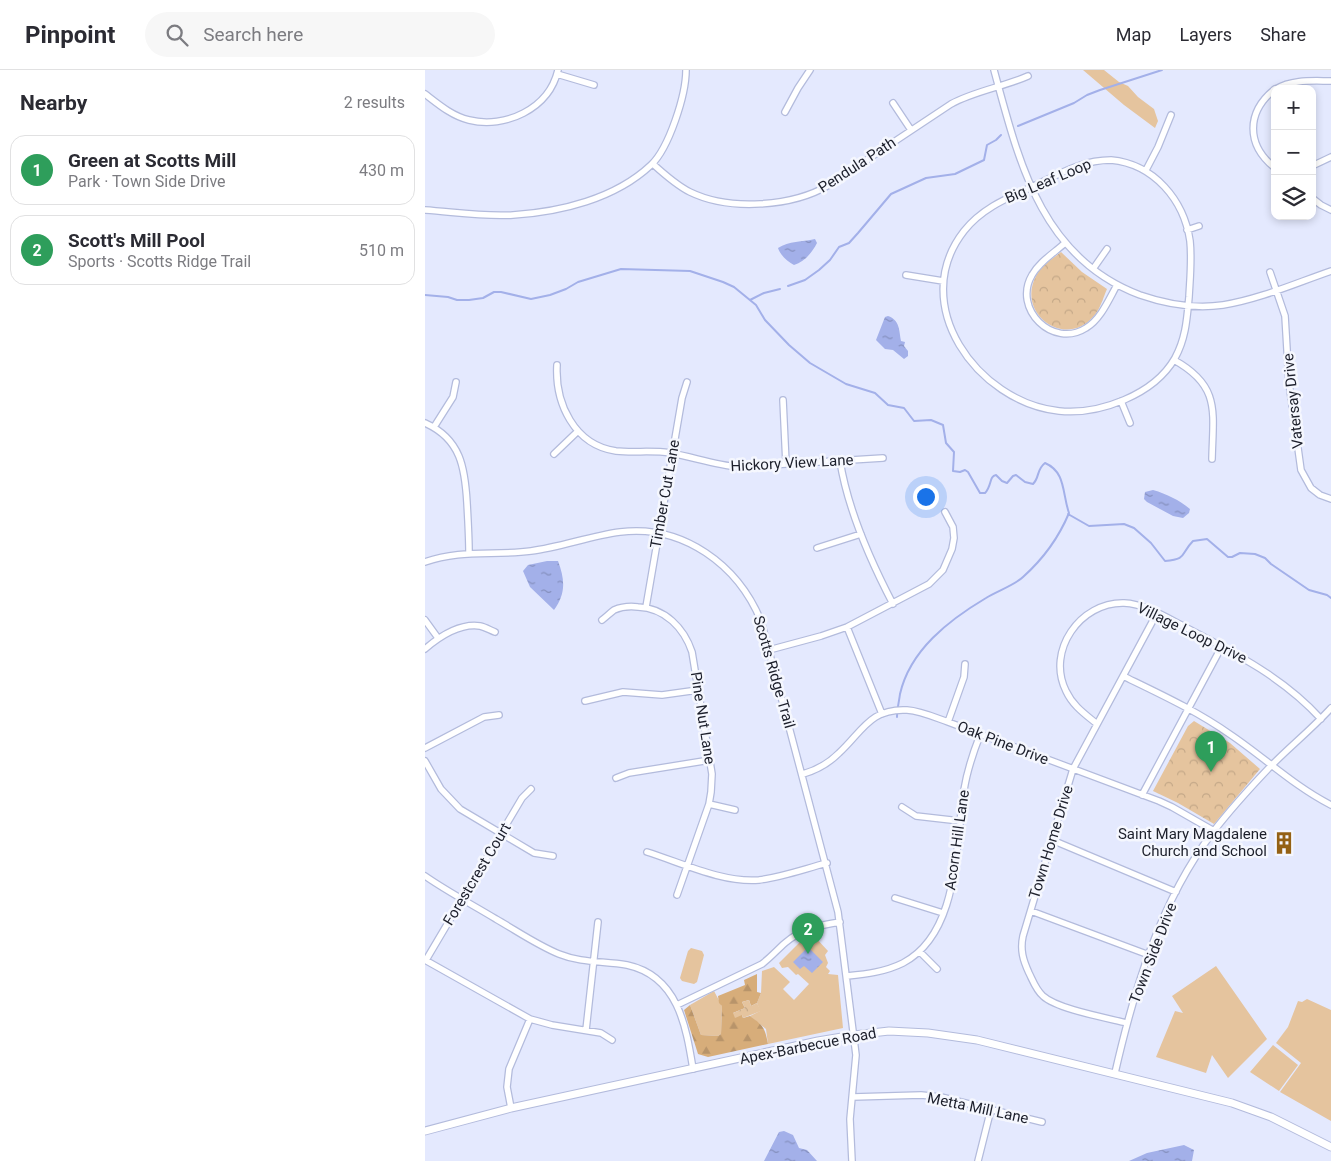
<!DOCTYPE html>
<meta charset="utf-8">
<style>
body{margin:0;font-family:Roboto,sans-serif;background:#f7f7f7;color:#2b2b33}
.controls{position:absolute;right:15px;top:15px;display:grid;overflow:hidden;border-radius:10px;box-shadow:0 2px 8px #0003}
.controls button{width:45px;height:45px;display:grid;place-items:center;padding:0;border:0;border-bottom:1px solid #e1e1e2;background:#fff;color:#2b2b33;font:25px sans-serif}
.you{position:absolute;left:500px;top:426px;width:18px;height:18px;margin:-12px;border:4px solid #fff;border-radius:50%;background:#1a73e8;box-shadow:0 0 0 8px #1a73e833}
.badge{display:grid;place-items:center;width:32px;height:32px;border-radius:50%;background:#946114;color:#fff;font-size:16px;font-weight:700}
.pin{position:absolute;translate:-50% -41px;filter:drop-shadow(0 1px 2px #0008)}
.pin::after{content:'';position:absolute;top:26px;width:18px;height:15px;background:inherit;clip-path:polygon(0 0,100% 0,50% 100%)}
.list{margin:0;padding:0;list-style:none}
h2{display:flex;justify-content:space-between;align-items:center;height:65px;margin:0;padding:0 20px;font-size:21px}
h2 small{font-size:16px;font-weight:400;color:#7c7c81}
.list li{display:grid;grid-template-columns:32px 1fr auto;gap:15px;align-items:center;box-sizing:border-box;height:70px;margin:0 10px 10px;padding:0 10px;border:1px solid #e1e1e2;border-radius:15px}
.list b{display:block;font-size:19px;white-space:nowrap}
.list p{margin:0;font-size:16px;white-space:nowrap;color:#7c7c81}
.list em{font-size:16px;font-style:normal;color:#7c7c81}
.icon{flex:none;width:28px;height:28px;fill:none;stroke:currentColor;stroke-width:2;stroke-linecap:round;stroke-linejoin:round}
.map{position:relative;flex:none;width:906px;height:1091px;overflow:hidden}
header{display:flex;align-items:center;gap:30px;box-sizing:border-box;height:70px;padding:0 25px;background:#fff;border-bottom:1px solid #e1e1e2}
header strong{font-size:24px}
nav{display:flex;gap:28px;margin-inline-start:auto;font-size:18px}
.search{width:350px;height:45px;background:#f7f7f7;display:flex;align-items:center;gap:12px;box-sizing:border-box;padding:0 18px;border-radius:28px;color:#7c7c81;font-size:19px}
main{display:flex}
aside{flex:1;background:#fff}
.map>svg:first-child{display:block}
</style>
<header>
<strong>Pinpoint</strong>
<div class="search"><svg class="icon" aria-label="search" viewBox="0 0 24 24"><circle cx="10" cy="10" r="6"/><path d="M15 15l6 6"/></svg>Search here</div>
<nav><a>Map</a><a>Layers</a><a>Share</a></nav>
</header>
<main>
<aside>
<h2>Nearby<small>2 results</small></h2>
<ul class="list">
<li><span class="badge" style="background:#2e9e5b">1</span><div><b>Green at Scotts Mill</b><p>Park · Town Side Drive</p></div><em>430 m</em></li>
<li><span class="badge" style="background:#2e9e5b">2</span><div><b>Scott's Mill Pool</b><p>Sports · Scotts Ridge Trail</p></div><em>510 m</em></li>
</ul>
</aside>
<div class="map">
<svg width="906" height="1091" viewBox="0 0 906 1091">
<defs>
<pattern id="forest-firs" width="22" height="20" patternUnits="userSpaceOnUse" patternTransform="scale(1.25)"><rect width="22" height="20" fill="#d7ad7a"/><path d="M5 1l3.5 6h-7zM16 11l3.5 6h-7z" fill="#b8946a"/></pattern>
<pattern id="park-crowns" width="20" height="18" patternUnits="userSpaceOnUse" patternTransform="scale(1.25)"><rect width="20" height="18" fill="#e5c49e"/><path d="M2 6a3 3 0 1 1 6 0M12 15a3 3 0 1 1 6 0" fill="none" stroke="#c4a888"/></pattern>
<pattern id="water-ripples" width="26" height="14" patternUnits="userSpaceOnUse" patternTransform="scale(1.25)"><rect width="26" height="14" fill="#a3b0e9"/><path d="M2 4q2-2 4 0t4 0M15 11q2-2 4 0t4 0" fill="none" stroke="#848fbd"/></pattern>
</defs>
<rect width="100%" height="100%" fill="#e4e9fe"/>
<path fill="#e5c49e" d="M658 0H679L694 12 703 16 713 27 729 39 733 51 730 58 699 35Z
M390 867 403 881 400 885 403 893 401 897 405 901 403 904 413 905 418 958 343 974 341 959 325 946 335 941 332 933 336 923 337 901 349 897 365 912 358 919 369 930 384 914 373 904 371 905 363 897 357 898 354 893 375 872Z
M266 878 277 881 279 885 272 912 269 914 257 911 255 908 263 881Z
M791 896 842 969 803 1008 787 985 781 1003 731 987 750 941 758 943 747 926Z
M289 921 297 936 296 964 293 966 276 965 265 935Z
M882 929 906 940V1051L855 1022 876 993 851 973 863 957 873 931 877 932Z
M848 975 873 995 854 1021 825 1002Z"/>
<path fill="url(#forest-firs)" d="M332 904V922L336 923 332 933 326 936 324 930 317 932 320 938 308 943 317 945 318 948 325 946C338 955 340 958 343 974L283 987 273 984 259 940 265 935 276 965 293 966 296 964 297 936 294 933 293 926 320 915 319 910Z"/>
<path fill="url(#park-crowns)" d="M636 182 657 202 682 219C678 228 675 240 668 247 640 279 591 244 611 206 616 196 627 189 636 182Z
M769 651 805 673 835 699 789 754 753 733 728 721 763 656Z
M324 930 326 936 332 933 336 941 318 948 317 945 310 948 308 943 320 938 317 932Z"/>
<path fill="url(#water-ripples)" d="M390 169 392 173C387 183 379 192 369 195 363 192 355 185 353 178 364 171 377 172 390 169Z
M463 246C475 250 474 261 476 271L480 272 479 276 483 281V286L479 289 468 280 460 279 451 270 460 247Z
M728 420C742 424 754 430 765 439L764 443 758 448 748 446 722 432 719 429 720 422Z
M122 491H133C140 510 141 523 129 540L105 517 98 501 103 495Z
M383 877 398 892 387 903 379 896 375 899 368 892Z
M359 1061 368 1065 374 1078 382 1080 392 1091H339L354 1062Z
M759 1075 769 1080 767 1091H704L722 1083Z"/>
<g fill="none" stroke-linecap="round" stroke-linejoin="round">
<path stroke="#a3b0e9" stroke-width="2" d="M593 56 649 33 662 25 675 20 737 0
M363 216 380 210 394 200 405 190 414 177 424 173 433 163 466 124 501 108 530 104 559 90 562 75 571 70 576 65
M0 225 23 227 32 230H44L58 228 69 222H76L106 229 125 225 141 219 153 212 196 199 265 201 298 212 309 217 331 235 340 250 364 275 385 293 421 314 450 323 463 335 479 338 489 351 506 350 518 355 521 373 529 382 528 401 535 402 540 400 543 402 555 423H560C567 416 564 406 571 405L577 411 582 413 588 406 591 405 600 412 608 414C615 407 611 400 620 393 641 402 637 423 644 443 634 467 617 490 598 507 590 515 572 521 561 528 524 550 485 580 475 624 474 632 472 639 472 647
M325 230 339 223 355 219
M643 444 664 456 699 454 709 458 726 473 740 491C763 489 755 484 768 471L782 469 803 487H807L815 483 830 484 840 488 846 494 884 520 902 525 906 528"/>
<defs>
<path id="minor" d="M569 0C594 92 616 188 715 225 741 234 770 239 798 235 835 229 871 213 906 201
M132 4 169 15
M850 19C821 42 821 75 850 98
M851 19C867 9 888 11 906 11
M0 24C13 34 27 46 44 50 80 59 124 39 133 0
M468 33 486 60
M360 42 373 18 385 0
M686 90C729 94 759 130 765 171 767 190 765 208 764 227 762 248 761 268 750 288 729 325 674 345 634 341 552 332 482 234 539 161 558 137 585 127 611 115 636 103 658 90 686 90Z
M228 94C239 104 251 115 265 122 304 141 367 137 404 115L526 34C550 21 578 17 603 6
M887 96 906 87
M721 100 733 77 746 45
M887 128 896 135 906 140
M0 140C29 142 58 147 88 145 135 142 190 129 226 95 244 78 261 25 261 0
M762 160 774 156
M640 173C629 183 614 192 607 205 587 239 628 279 661 258 676 249 684 229 692 215
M668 199 682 179
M845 202 860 246 864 313 876 400 886 418 895 425 906 429
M481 205 518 211
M749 290C796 316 788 342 787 389
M132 295C130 333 149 375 191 381 209 383 227 380 245 383 268 387 290 395 313 397L458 388
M358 330 361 394
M696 331 705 353
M0 353C36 369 40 398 42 433 43 450 44 467 44 483
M9 357 28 327 31 312
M129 384 152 362
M415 391C423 441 445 490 468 534
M392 478 436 464
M0 492C35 479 70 486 106 481 136 477 165 466 195 462 258 454 313 495 336 551L413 842 431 985 425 1049 427 1091
M221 537 257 328 262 312
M0 550 13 568
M177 550C181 547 185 543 189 540 196 537 205 536 213 537 240 538 259 558 267 582L287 704 286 722 284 734 252 825
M422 557 457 644
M0 579C14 567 34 553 55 556 60 557 65 560 70 562
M344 580 396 566 422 557 504 514 518 500 527 479 529 468 528 457 520 442
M698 606C735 624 772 641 806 665 840 688 869 716 906 735
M160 631 198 622 237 625 273 620
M523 652 539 607 540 594
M672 654C660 644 648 636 641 621 621 581 655 532 699 533 721 534 742 548 762 558 810 583 859 608 896 649
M0 678 59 647 74 645
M0 691 16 719 35 739 109 783 128 786
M378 704C392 700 404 693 414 683 437 662 445 638 482 640 496 641 509 647 523 652L734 731 747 737 789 761
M191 708 204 703 285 690
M717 725 797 576
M284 734 310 740
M477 737 491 746 535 751
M627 770 751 822
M222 782C257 793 298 813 334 810 357 807 379 799 402 793
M0 806C23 822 48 835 71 849 92 861 112 875 134 884 156 893 179 891 202 895 253 906 261 956 268 999
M470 828 518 843
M606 841 724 885
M495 882 512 899
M0 890 105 949 127 955 176 963 187 970
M1 890 97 728 106 719
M422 906C441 904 460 902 478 893 535 863 530 775 539 720 542 701 548 683 555 665
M252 935 337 894C346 887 352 880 360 873 376 859 395 855 415 852
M702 953C682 948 632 939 618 926 611 920 608 911 604 903 598 890 595 880 598 866L648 699 732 543
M161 960 173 852
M690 1003C709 920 735 831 788 762 805 740 824 719 843 699 863 678 886 660 906 638
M428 1027 496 1025 516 1027 617 1052
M86 1038 82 1017 84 999 105 949
M553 1091 566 1039"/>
<path id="tertiary" d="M0 1061 86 1038 393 971 429 965 464 961 503 963 552 970 807 1033 846 1047 906 1077"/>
</defs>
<use href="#minor" stroke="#b3bbdc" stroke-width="8"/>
<use href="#tertiary" stroke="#b3bbdc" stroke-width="9"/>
<use href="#minor" stroke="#fff" stroke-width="5.5"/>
<use href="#tertiary" stroke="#fff" stroke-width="7"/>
</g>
<defs>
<symbol id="building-bare" viewBox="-9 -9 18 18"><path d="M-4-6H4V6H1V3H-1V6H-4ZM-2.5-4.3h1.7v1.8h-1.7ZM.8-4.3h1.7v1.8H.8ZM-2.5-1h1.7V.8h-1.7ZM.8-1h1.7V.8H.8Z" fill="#946114" stroke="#f5f7fe" stroke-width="2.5" paint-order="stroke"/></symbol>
</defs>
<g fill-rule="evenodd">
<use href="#building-bare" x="843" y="757" width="32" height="32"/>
</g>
<g text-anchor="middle" stroke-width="5" stroke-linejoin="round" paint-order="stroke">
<g font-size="15" fill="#1c1f2b" stroke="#f5f7fe">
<text transform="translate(432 95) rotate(-33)" y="5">Pendula Path</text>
<text transform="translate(623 111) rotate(-23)" y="5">Big Leaf Loop</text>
<text transform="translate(868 331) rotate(-96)" y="5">Vatersay Drive</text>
<text transform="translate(367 393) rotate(-3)" y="5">Hickory View Lane</text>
<text transform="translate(240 424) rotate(-80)" y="5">Timber Cut Lane</text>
<text transform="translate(767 563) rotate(26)" y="5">Village Loop Drive</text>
<text transform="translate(349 602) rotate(74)" y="5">Scotts Ridge Trail</text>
<text transform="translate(278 648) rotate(81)" y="5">Pine Nut Lane</text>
<text transform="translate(578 673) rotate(21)" y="5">Oak Pine Drive</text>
<text transform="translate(532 770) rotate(-82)" y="5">Acorn Hill Lane</text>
<text transform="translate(626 772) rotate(-73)" y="5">Town Home Drive</text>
<text transform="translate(52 804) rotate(-59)" y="5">Forestcrest Court</text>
<text transform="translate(728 883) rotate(-69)" y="5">Town Side Drive</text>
<text transform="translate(383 976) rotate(-11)" y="5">Apex-Barbecue Road</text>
<text transform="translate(553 1038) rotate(12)" y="5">Metta Mill Lane</text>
</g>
<g font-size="15" fill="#1c1f2b" stroke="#f5f7fe" text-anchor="end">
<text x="842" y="769">Saint Mary Magdalene<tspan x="842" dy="17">Church and School</tspan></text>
</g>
</g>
</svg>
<div class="controls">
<button>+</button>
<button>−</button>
<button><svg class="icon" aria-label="layers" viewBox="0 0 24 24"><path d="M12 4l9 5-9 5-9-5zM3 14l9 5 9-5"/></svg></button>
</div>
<div class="you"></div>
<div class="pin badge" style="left:786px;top:702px;background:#2e9e5b">1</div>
<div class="pin badge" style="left:383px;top:884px;background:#2e9e5b">2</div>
</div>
</main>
